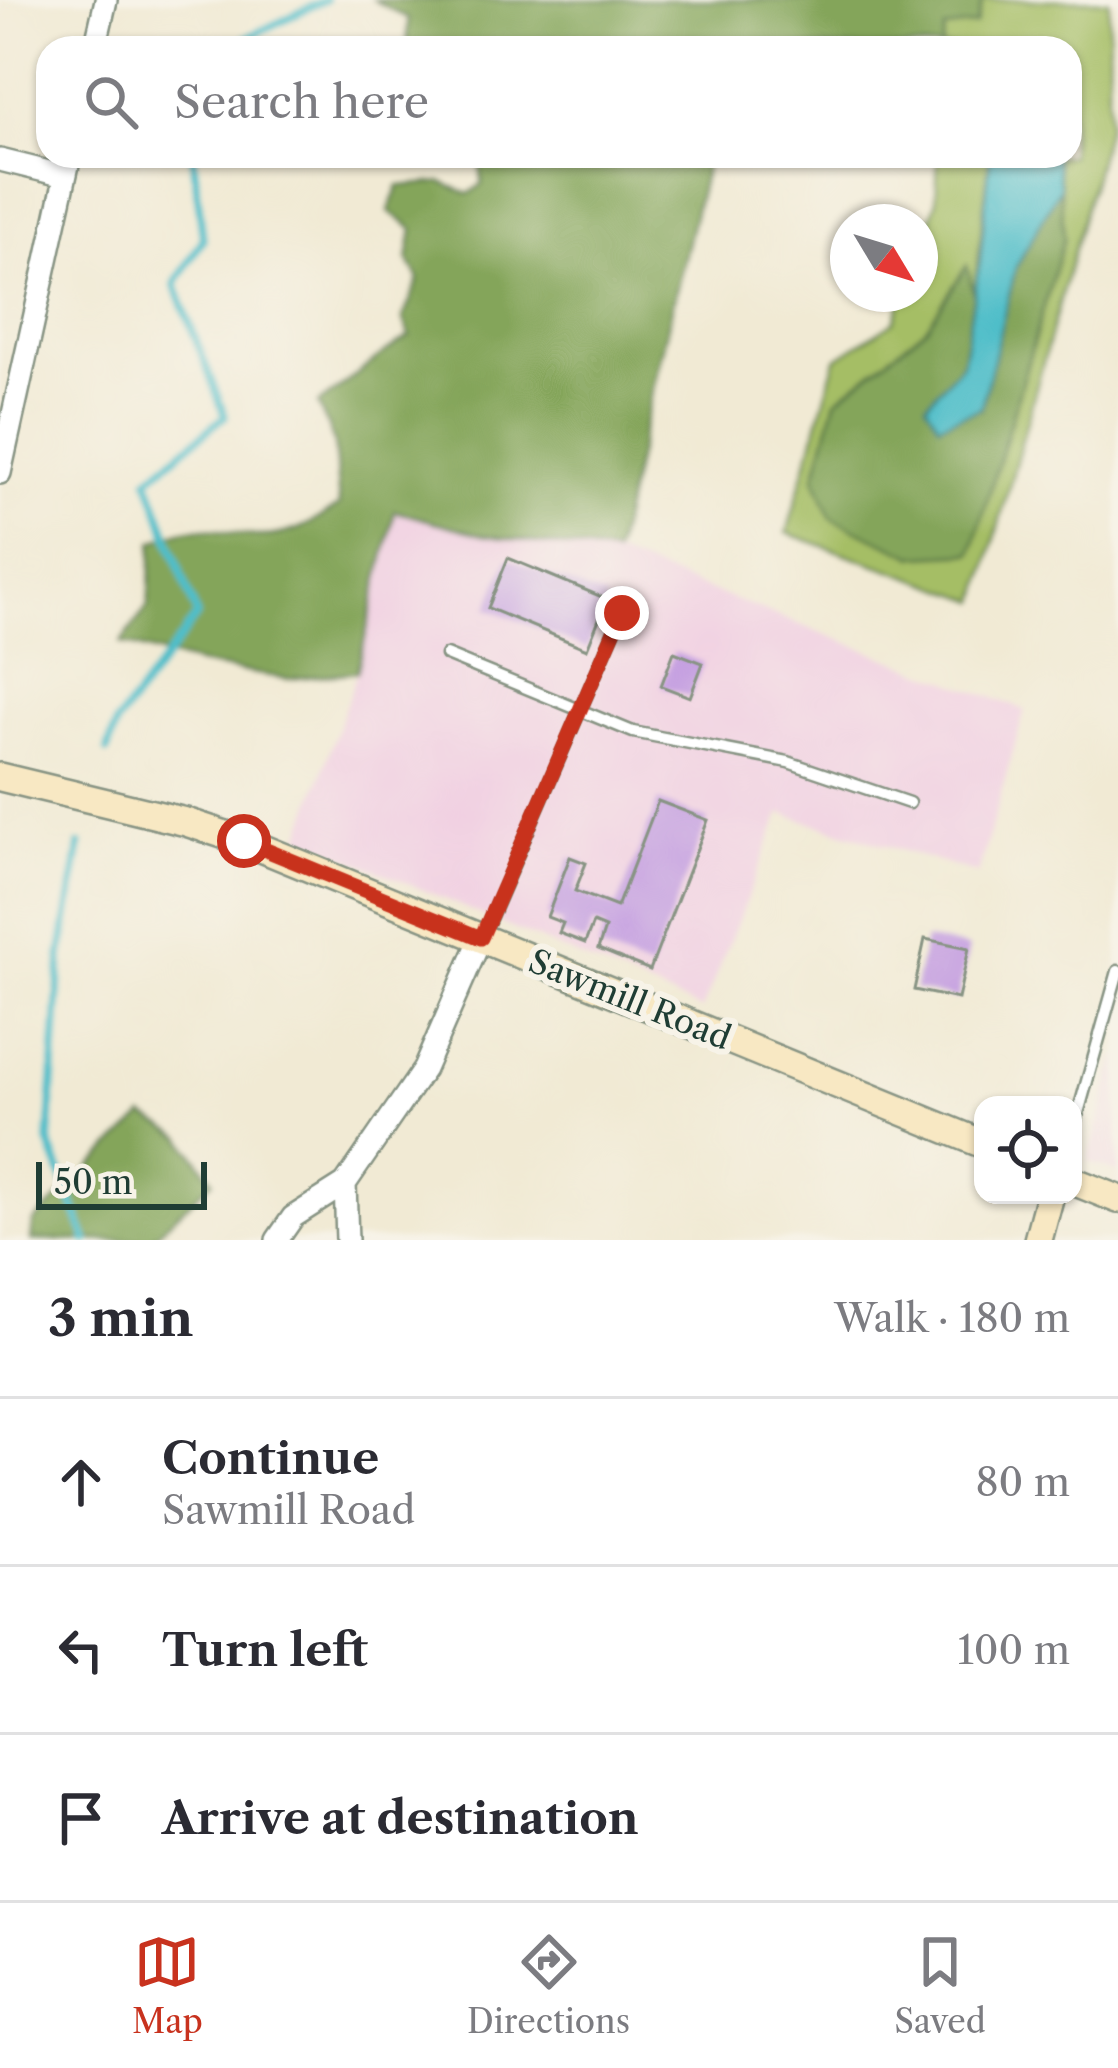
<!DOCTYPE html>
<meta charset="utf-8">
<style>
body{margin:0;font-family:"Libre Caslon Text",serif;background:#f2f2f3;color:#2b2b33}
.controls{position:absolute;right:36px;bottom:36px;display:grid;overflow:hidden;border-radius:24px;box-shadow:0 3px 9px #0004}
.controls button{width:108px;height:108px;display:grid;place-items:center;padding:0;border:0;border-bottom:3px solid #e1e1e2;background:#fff;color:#2b2b33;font:60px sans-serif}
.compass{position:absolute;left:830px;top:204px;width:108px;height:108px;border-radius:50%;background:#fff;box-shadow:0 3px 9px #0004;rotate:128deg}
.scale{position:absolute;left:36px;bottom:30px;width:171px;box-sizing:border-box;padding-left:12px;border:6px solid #1f3d34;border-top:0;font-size:33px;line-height:42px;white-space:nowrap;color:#1f3d34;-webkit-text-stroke:9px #f7f3e8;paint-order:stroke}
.stop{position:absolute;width:36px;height:36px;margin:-27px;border:9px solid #c8321e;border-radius:50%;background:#fff}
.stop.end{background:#c8321e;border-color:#fff;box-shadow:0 3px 12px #0008}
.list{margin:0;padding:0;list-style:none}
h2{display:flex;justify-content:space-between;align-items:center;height:156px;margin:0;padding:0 48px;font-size:51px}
h2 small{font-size:39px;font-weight:400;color:#7c7c81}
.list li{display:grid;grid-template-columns:78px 1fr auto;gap:36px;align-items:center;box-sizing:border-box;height:168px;padding:0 48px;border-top:3px solid #e1e1e2}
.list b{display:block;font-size:45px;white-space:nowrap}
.list p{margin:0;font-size:39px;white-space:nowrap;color:#7c7c81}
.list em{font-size:39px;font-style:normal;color:#7c7c81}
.icon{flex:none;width:66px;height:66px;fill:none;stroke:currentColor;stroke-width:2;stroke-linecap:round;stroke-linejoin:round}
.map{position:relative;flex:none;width:1118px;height:1240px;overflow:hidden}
.search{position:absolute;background:#fff;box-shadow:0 3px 9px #0004;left:36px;right:36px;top:36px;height:132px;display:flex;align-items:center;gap:30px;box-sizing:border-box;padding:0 42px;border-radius:36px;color:#7c7c81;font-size:45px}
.sheet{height:660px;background:#fff}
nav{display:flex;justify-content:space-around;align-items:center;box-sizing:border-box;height:168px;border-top:3px solid #e1e1e2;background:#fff;font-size:33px;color:#7c7c81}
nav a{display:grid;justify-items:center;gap:6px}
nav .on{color:#c8321e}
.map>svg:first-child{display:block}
</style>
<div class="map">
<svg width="1118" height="1240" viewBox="0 0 1118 1240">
<rect width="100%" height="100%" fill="#f7f3e8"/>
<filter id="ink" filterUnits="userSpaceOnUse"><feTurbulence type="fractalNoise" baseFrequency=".00833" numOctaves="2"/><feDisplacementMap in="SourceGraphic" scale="24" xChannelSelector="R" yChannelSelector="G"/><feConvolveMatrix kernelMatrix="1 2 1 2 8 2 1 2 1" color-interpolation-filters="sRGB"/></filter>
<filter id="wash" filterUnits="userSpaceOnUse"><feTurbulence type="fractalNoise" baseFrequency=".004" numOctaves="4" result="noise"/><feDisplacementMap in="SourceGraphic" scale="48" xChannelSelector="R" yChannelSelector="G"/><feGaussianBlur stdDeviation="2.7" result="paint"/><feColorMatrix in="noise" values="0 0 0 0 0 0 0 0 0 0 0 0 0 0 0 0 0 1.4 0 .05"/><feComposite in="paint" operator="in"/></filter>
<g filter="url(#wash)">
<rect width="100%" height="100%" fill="#f1ead4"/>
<path fill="#f1d0e2" d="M395 511 483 535 614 554 1025 710 978 874 781 813 702 1010 300 837 357 672Z
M1118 1053V1173L1088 1161Z"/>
<path fill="#a5be65" stroke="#627e4c" stroke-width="3" d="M983 0H1109L1108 124 978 601 787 533 836 359 894 321 904 294H920V249L936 203 938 156H990L974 294 966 267 926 328 836 400 914 556 1060 187 1055 156H1070V48H941L945 29 976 25Z"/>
<path fill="#84a55a" stroke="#527147" stroke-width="3" d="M374 0H983L976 25 945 29 941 48H407L408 19Z
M480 156H708L614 554 483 535 395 511 357 672 288 679 197 664 121 643 148 606 153 542C206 516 208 535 258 536 290 537 313 523 339 506L334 442 318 404C350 382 376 356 410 336L403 318 419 279 408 260 413 229 389 211 399 186 442 182 469 194 482 184Z
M1060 187 1064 238 972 553 914 556 831 518 815 477 836 400 926 328 967 266 974 294 962 363 981 408 1016 267Z
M144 1116 182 1137 213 1180 150 1240H31L33 1223Z"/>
<path fill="#50bec9" stroke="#387e7e" stroke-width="3" d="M990 156H1055L1060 187 1016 267 981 408 939 424 926 404 962 363 980 261Z"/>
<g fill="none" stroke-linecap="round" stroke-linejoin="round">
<path stroke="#50bec9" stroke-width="8" d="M239 48 246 38 325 0
M107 751 117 723 197 616 148 479 225 416 175 284 203 239 193 156
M80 845 61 956 49 1142 87 1240"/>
</g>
<g id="blocks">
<path fill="#c199e0" d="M508 558 607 599 587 649 488 608Z
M674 652 703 663 690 697 661 686Z
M658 801 708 820 650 970 598 949 605 928 593 923 585 943 559 933 563 923 547 917 570 857 586 863 575 891 617 907Z
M925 939 969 948 958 999 914 990Z"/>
</g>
</g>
<g filter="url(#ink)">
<use href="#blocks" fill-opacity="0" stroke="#889484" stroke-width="3"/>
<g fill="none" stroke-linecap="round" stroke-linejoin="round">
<defs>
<path id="lane" d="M446 655 633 732 788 762 909 803
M483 935 622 613
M1073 1131 1118 971"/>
<path id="street" d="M95 48 106 0
M0 160 65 176
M0 473 70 156
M345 1184 347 1240
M277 1240 293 1217 345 1184 424 1069 481 938"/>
<path id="secondary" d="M0 777 186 822 244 841 983 1144
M1073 1181 1118 1199
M1038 1240 1050 1195"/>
</defs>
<use href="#lane" stroke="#889484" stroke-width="15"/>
<use href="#street" stroke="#889484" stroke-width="26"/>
<use href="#secondary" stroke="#889484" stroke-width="32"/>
<use href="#lane" stroke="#fff" stroke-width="10"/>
<use href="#street" stroke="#fff" stroke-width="21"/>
<use href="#secondary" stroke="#f8e8c3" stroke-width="27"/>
</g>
</g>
<g fill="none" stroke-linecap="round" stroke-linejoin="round" filter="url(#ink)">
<path stroke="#c8321e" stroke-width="15" d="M244 841 481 938 622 613"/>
</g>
<g text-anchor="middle" stroke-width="12" stroke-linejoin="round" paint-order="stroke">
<g font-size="33" fill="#1f3d34" stroke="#f7f3e8">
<text transform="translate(630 999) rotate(22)" y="12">Sawmill Road</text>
</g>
</g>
</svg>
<div class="controls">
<button><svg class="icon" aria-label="locate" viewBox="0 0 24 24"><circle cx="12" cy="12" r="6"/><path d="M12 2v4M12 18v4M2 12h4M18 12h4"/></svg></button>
</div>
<svg class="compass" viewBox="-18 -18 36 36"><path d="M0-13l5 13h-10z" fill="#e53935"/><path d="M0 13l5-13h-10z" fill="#7c7c81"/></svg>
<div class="scale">50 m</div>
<div class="stop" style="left:244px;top:841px"></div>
<div class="stop end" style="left:622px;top:613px"></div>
<div class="search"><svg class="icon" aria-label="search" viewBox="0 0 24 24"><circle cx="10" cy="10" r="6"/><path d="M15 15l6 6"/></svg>Search here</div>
</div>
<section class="sheet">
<h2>3 min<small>Walk · 180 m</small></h2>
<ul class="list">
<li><svg class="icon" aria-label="ahead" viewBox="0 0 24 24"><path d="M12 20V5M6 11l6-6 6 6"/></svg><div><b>Continue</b><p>Sawmill Road</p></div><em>80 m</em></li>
<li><svg class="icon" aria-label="left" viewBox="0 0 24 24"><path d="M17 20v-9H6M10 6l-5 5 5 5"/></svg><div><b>Turn left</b></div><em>100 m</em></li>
<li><svg class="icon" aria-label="arrive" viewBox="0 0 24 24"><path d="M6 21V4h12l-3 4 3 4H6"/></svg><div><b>Arrive at destination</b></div></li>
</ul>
</section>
<nav>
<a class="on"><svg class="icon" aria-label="map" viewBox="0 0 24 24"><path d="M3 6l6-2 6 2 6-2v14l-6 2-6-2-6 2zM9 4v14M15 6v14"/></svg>Map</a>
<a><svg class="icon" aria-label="directions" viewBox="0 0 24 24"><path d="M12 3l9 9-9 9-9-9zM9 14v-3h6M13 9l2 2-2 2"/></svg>Directions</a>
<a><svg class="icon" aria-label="saved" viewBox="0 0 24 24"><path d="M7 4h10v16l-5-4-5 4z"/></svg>Saved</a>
</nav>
